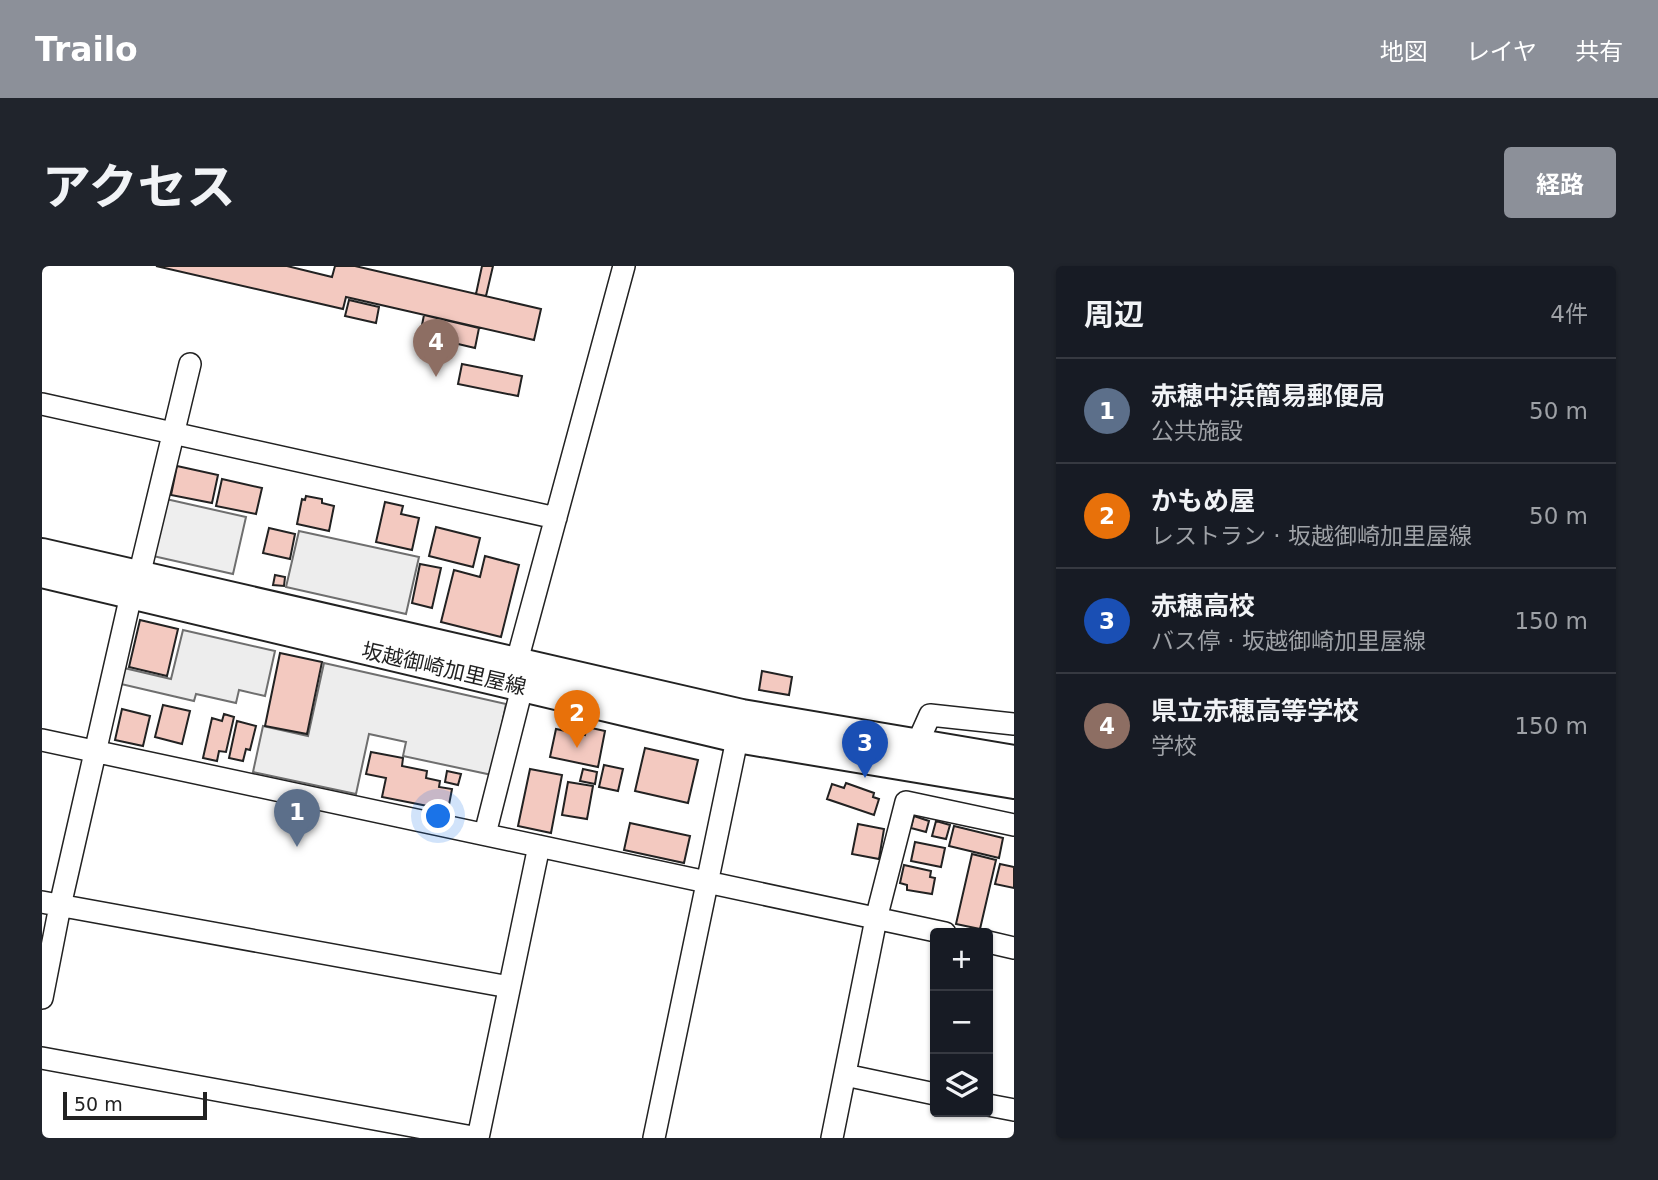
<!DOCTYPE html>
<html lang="ja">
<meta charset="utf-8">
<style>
body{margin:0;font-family:"DejaVu Sans","Noto Sans JP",sans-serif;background:#20242c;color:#f1f3f6}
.controls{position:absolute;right:21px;bottom:21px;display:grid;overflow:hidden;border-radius:7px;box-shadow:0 2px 5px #0004}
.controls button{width:63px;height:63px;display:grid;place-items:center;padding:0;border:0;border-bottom:2px solid #363941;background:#171b24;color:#f1f3f6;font:35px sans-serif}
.scale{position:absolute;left:21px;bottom:18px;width:144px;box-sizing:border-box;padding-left:7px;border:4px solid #222;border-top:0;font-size:19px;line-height:24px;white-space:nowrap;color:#222;-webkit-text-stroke:5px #fff;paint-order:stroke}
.you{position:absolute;left:397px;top:551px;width:24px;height:24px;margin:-18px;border:5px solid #fff;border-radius:50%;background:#1a73e8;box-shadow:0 0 0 10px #1a73e833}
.badge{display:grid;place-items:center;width:46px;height:46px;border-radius:50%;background:#8c9099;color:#fff;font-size:23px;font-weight:700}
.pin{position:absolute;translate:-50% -58px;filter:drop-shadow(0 2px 4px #0008)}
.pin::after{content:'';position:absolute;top:37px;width:24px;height:21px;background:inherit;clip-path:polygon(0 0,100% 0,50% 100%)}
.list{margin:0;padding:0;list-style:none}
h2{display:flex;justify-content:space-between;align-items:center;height:91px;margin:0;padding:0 28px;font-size:30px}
h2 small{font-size:23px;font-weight:400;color:#9ea1a6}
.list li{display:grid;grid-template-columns:46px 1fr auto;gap:21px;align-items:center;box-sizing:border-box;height:105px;padding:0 28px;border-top:2px solid #363941}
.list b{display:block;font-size:26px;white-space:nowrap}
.list p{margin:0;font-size:23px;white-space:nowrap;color:#9ea1a6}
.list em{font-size:23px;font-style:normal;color:#9ea1a6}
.icon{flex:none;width:38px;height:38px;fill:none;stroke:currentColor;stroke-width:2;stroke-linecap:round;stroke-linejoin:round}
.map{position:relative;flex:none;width:972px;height:872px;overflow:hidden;border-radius:7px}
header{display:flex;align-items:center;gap:42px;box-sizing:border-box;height:98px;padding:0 35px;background:#8c9099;color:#fff}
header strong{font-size:33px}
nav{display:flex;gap:38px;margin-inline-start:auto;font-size:24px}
.intro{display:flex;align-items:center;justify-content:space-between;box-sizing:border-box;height:168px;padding:0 42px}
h1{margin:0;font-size:49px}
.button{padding:18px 32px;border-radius:7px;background:#8c9099;color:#fff;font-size:24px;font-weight:700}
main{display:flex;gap:42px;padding:0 42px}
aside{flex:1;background:#171b24;border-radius:7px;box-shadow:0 2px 5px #0004}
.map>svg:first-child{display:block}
</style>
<header>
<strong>Trailo</strong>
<nav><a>地図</a><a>レイヤ</a><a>共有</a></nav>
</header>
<div class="intro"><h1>アクセス</h1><a class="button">経路</a></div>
<main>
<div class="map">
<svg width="972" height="872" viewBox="0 0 972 872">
<rect width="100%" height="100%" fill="#fff"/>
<path fill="#eee" stroke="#6f6f6f" stroke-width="2" d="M124 233 204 251 191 308 111 290Z"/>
<path fill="#ededed" stroke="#6f6f6f" stroke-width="2" d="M257 265 377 291 364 348 244 321Z
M141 364 233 385 223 430 197 424 194 437 154 428 152 435 79 418 82 402 129 413Z
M282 397 464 438 450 509 361 490 364 476 327 468 314 528 211 506 221 460 266 470Z"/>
<path fill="#f3c9c0" stroke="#222" stroke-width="2" d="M114 0H245L290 11 293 0H313L499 43 492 74 304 31 301 43Z
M440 0H451L444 30 434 28Z
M307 34 337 41 334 57 303 50Z
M382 49 437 62 433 82 378 69Z
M420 98 480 110 476 130 416 118Z
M135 200 176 209 170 237 129 229Z
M180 213 220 222 214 248 174 240Z
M264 230 280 233V237L292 240 287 265 255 258 260 233 263 234Z
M343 236 361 240 359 248 377 252 370 284 334 276Z
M394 261 438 272 431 301 387 290Z
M227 262 253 268 248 293 221 287Z
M443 290 477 299 459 371 399 356 412 304 438 311Z
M378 298 399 302 390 342 370 337Z
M233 309 243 311 242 320 231 319Z
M98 354 136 363 125 410 87 401Z
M238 387 280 396 265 468 223 460Z
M720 405 750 411 747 429 717 424Z
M121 439 148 445 140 478 113 471Z
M80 443 108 450 101 480 73 474Z
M182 448 192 451 184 486 177 485 175 495 161 492 170 452 180 455Z
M195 455 214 460 208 484 204 483 201 495 187 492Z
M545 461 563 465 556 501 508 491 514 463 543 469Z
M603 482 656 494 646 537 593 525Z
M329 486 361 492 360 500 385 505 384 512 398 515 397 521 410 523 406 544 340 531 344 512 324 508Z
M562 499 581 503 576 525 557 521Z
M488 503 520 509 509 567 476 560Z
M541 503 555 506 553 518 538 515Z
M405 505 419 508 416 519 403 516Z
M526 516 551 520 545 553 520 549Z
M804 517 832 527 831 531 837 533 832 549 785 533 790 518 802 522Z
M872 550 887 555 884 566 869 562Z
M894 555 908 559 904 573 890 570Z
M588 557 648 570 642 597 582 584Z
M816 558 842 563 837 593 810 588Z
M912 560 961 572 957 592 907 580Z
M873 576 903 582 899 601 869 595Z
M930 588 954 594 938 663 914 658Z
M958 598 972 601V622L953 618Z
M862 599 889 605 888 611 893 612 890 628 865 624V619L858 617Z"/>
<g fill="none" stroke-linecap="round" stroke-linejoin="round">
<defs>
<path id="minor" d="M0 138 514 252
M97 310 148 98
M0 474 903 667
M875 478 888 449 972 458
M443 568 480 422 475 395 582 0
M0 636 467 721
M946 676 972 682
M0 732 18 640 89 329
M0 792 436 872
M803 809 893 828
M946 839 972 844
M436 872 497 580
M612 872 698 459
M790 872 834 653 864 536 972 559"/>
<path id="major" d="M0 287 700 448 972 494
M0 307 695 472 972 518"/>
</defs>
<use href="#minor" stroke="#222" stroke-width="24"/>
<use href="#major" stroke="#222" stroke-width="32"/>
<use href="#minor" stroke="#fff" stroke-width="21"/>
<use href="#major" stroke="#fff" stroke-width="28"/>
</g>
<g text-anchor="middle" stroke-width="5" stroke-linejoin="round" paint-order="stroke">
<g font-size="21" fill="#222" stroke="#fff">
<text transform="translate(402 403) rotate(13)" y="7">坂越御崎加里屋線</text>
</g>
</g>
</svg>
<div class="controls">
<button>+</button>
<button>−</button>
<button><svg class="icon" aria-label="layers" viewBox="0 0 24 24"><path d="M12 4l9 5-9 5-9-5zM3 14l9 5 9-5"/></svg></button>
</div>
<div class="scale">50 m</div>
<div class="you"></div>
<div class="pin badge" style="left:255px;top:581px;background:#5c6f8a">1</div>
<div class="pin badge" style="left:535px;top:482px;background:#e8710a">2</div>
<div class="pin badge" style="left:823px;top:512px;background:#1a4fb4">3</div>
<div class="pin badge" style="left:394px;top:111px;background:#8d6e63">4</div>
</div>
<aside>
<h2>周辺<small>4件</small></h2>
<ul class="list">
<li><span class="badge" style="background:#5c6f8a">1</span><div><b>赤穂中浜簡易郵便局</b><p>公共施設</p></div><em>50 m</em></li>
<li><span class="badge" style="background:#e8710a">2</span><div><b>かもめ屋</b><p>レストラン · 坂越御崎加里屋線</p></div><em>50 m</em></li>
<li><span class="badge" style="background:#1a4fb4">3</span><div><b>赤穂高校</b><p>バス停 · 坂越御崎加里屋線</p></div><em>150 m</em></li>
<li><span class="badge" style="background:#8d6e63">4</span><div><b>県立赤穂高等学校</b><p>学校</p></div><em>150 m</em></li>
</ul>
</aside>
</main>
